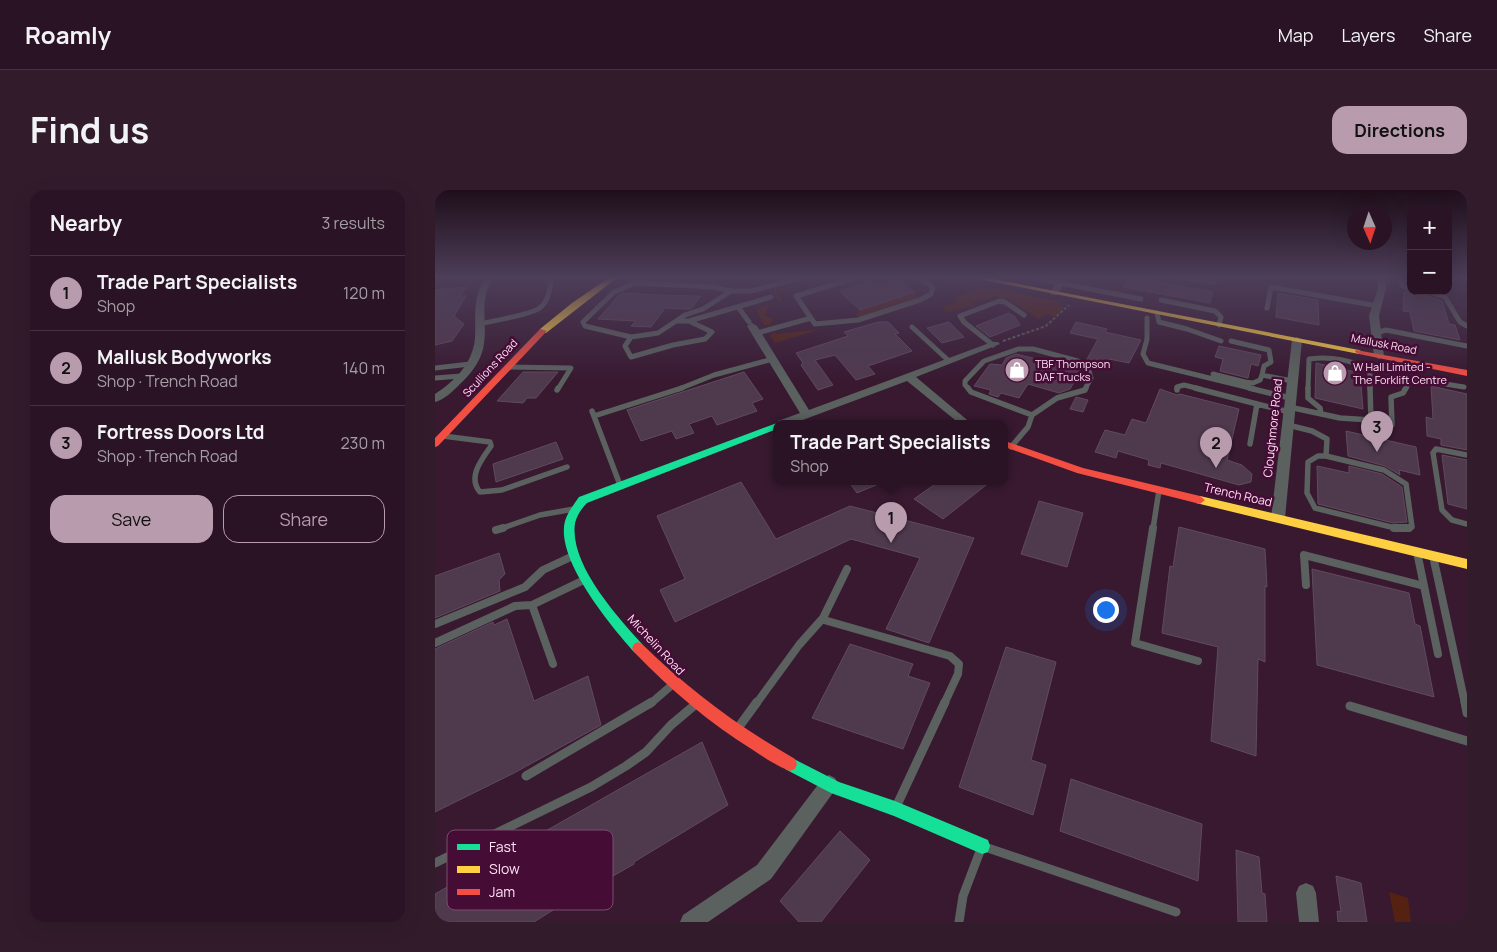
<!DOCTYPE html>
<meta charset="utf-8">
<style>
body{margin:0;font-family:Manrope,sans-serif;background:#321c2c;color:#f1f3f6}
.controls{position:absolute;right:15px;top:15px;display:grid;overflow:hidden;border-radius:10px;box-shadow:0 5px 20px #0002}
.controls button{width:45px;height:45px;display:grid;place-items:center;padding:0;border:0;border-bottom:1px solid #463241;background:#2a1324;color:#f1f3f6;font:25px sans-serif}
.compass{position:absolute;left:912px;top:15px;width:45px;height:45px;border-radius:50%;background:#2a1324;box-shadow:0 5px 20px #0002;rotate:177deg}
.you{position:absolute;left:670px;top:419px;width:18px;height:18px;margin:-12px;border:4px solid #fff;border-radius:50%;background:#1a73e8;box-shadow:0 0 0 8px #1a73e833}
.badge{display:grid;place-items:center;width:32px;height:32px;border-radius:50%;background:#b99bae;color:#111;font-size:16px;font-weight:700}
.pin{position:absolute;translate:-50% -41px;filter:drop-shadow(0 1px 2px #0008)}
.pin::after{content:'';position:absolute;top:26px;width:18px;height:15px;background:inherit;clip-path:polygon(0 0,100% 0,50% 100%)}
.popup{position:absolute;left:338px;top:230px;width:235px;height:65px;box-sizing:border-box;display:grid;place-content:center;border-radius:10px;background:#2a1324;filter:drop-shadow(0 1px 4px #0005);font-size:16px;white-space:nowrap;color:#a59ea6}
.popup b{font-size:19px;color:#f1f3f6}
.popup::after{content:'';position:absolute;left:50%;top:100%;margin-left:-10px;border:10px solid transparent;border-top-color:#2a1324}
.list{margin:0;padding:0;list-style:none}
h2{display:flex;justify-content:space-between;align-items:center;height:65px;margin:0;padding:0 20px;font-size:21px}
h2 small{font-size:16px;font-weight:400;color:#a59ea6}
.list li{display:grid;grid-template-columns:32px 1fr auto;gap:15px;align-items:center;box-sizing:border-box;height:75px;padding:0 20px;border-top:1px solid #463241}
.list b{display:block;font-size:19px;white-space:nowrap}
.list p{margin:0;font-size:16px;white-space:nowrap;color:#a59ea6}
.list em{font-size:16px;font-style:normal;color:#a59ea6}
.actions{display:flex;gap:10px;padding:15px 20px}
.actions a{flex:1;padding:11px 0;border:1px solid #b99bae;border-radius:15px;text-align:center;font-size:18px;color:#b99bae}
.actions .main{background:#b99bae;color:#111}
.map{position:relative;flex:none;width:1032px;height:732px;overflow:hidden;border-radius:15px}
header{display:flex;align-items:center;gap:30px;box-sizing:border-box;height:70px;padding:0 25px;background:#2a1324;border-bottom:1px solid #463241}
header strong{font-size:24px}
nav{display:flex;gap:28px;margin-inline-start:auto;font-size:18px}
.intro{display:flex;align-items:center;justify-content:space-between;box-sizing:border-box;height:120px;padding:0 30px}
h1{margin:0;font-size:35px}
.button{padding:12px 22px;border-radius:15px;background:#b99bae;color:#111;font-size:18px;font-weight:700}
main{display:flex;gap:30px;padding:0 30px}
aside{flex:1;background:#2a1324;border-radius:15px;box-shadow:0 5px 20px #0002}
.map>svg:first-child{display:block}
</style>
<header>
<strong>Roamly</strong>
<nav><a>Map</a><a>Layers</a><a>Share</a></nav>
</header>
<div class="intro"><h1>Find us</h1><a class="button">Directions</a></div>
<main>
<aside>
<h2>Nearby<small>3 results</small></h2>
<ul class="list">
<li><span class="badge">1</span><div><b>Trade Part Specialists</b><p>Shop</p></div><em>120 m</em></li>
<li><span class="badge">2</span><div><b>Mallusk Bodyworks</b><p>Shop · Trench Road</p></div><em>140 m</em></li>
<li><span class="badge">3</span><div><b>Fortress Doors Ltd</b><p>Shop · Trench Road</p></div><em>230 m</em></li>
</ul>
<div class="actions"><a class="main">Save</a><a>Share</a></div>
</aside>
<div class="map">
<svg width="1032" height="732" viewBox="0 0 1032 732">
<rect width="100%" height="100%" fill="#381930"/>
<path fill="#552212" d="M392 87H395L341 103 348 110 334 115 329 126 336 127 338 131 335 132 336 135H329L322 122 324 118 344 111 338 102Z
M491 87H504L621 111 629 118 620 127 613 124 604 129 572 108 566 109 561 106 537 113 538 118 533 116 514 122 506 117 520 113V108L540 99 538 97Z
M480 102 482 108 477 111 426 127 420 125 425 120Z
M386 139 340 153 335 146 339 142 342 144Z
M954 702 973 708 976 732H960Z"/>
<path fill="#4f394d" stroke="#614a5f" d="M693 87H720L718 91 778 102 775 113 688 97Z
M464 90 480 102 425 120 404 101 436 91 442 96Z
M31 97 26 106H31L19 126 29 134 17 151 0 155V100Z
M969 101 976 103 988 101 991 105 1007 111 1014 134 1020 135 1025 150 979 141 975 122 968 121Z
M188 103 224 105 266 106 257 118 254 119 230 118 216 137 196 136 201 131 163 129 184 105Z
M843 103 883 110 884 135 841 127Z
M574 123 580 127 585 135 555 147 541 136Z
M443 132H453L464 143 460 144 477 161 433 176 440 184 421 190 400 165 380 170 398 195 383 200 366 175 368 173 361 163 413 146 409 142Z
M514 132 529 147 507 153 492 138Z
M641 132 672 139 670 142 706 150 694 173 674 169 670 179 656 175 651 171 663 149 635 143Z
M784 156 826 165 823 176 816 174 813 188 785 181 788 169 780 167Z
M581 164 646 180 635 199 624 203 593 194 584 208 566 203 563 207 554 204 556 200 539 196 555 174 567 175 571 168Z
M881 173 925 183 928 219 880 208Z
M88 182H123L101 208H92L88 213 62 211Z
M309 182 328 209 317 213 322 221 282 235 277 226 254 234 259 243 241 249 237 241 206 251 192 220Z
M996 196 1032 204V260L1006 255V249L992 246 991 227 998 229Z
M725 199 742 205 745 204 804 219 792 270 807 275 817 284 816 292 804 295 726 273 725 278 713 275 714 270 683 261 681 268 660 262 670 240 690 245 697 229 711 233Z
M641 207 653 210 648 222 635 219Z
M911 241 981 257 985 285 964 280 965 285 950 276 913 266Z
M121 252 128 269 61 292 58 274Z
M1007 265 1032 270V319L1013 314Z
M882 276 914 283V276L947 284 967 297 972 332 958 333 883 314Z
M306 292 341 349 415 316 539 348 494 453 451 439 485 368 416 349 240 432 225 400 250 389 222 326Z
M414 292H448L422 303Z
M503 292H555L508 329 479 309Z
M604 311 648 323 632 377 586 364Z
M744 337 830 359 832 397 830 396V472L823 469 821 566 776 551 783 457 727 443 735 376 738 377Z
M64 363 70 384 64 390 65 401 0 428V386Z
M877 379 974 403 980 434 985 436 999 507 882 475Z
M72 429 99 511 153 486 166 535 79 583 0 622V459L58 432 59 435Z
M415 454 478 474 473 486 495 493 468 559 377 528Z
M571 457 621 472 596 570 611 575 598 625 524 597Z
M267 552 293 615 199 672V674L150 702V700L99 732H0V704Z
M636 589 767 634 763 691 625 641Z
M405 641 435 670 386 732H364L345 711Z
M801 660 824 667 827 703 830 704 832 732H803Z
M901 686 926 693 932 732H903L902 721 906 722Z"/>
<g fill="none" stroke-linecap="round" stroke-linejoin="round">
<path stroke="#626063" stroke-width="2" stroke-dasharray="3 2" stroke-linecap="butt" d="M568 151 611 136 634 115"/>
<path stroke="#5a615f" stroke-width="5" d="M423 87 361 106 380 134 423 130 485 110 496 104 498 98 493 93 480 87
M594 87 706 109
M743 87 778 92 784 87
M964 87 967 96 976 99
M200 93 278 97 296 101 268 119 250 125 223 143 196 147 150 136 148 132 179 102Z
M296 101H316L369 87
M992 101 1010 107 1025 132 1032 136
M726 110 780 121 786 127 784 135
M303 117 314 132
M832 118 836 97 943 116
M722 123 724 132 752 139 786 151
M712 128V149L708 164 713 173 819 199
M254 131 336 107
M44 134C57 131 94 125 103 119 112 114 115 101 116 91L109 87
M477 137 514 171
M322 143 376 128
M941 143 951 140 1032 156
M196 147 190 156 196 167 238 155 270 149 277 142 254 131H243
M796 151 834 160 836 172 829 176 827 185 857 191
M558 155 529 132 525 126 564 111 570 112 589 125
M73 177 136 178 123 199
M0 178 35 174
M778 184 810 192 818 193 825 190 827 185
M0 188 26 186
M244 199 279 185 338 169
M534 199 530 195V191L549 171 583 159H598L643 171 653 178 656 188 650 199
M742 199V197L749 195 765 199
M873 199 874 169C893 166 921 169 935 183V199
M970 199 975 192 985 190 1029 197"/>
<path stroke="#5a615f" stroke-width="5.5" d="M533 198 536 202 597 225
M742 198V200
M760 198 822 214
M814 198 855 208
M873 198V208L885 218 886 224
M122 200 123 198
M854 217 905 228 936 230 935 198
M157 221 185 295
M597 225 622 208 650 200 651 198
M159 226 247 198
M936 230 957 235 956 207 968 203 971 198
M853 235 877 241 892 249 891 266
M8 246 55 252 56 256C47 269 32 287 45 302L67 300 132 277
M815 254 822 214 854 222
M576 257 593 237 597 225
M1032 265 1001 259 998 263 1007 320 1017 330 1032 334
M891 266 949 280 971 294 977 337 966 339
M891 266H883L873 272 872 303 880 318 964 339
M65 339 105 325 139 319
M718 339 724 300"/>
<path stroke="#5a615f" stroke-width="8" d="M718 338 700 453 763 471
M959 338H974
M61 340 68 338
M982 362 1003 464
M998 366 1030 514
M412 379 388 428 389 430 515 466 524 474 523 484 509 514
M871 395 869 365 989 396
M97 415 118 474
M0 434 90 397 108 380 140 365
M0 453 80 416 97 415 151 389
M215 514 237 495
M321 514 364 455 388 428"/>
<path stroke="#5a615f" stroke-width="9" d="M1030 512 1032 523
M915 516 1032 551
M303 538 322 512
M91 586 217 512
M461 617 510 512
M0 673 156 597 191 576 211 562 236 535 261 514
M524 732 528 706 547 656 741 722"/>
<path fill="#5a615f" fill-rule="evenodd" d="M51 87H59C42 112 54 132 48 159 45 172 35 185 25 194 18 201 9 210 0 212V204C20 191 38 173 40 148 41 126 37 107 51 87Z
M625 87H633L622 105H616L615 103Z
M942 87H950L951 98 944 126 949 166 944 169 939 166 934 126 943 98Z
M317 133 322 136 374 220 557 152H563L565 154 481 187 537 234H525L472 191 357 234 342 235 343 231 365 223 312 136Z
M862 147 867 150 850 328 848 331H838L836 328 857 150Z
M394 585 400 588 403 594 400 600 336 689 273 732H245L248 725 322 675 388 588Z
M871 693 878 696 881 703 884 732H864L861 703 864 696Z"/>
<path fill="#16e098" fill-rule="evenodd" d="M342 233 345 234H342V239L152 313C147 318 142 325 140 333 134 374 182 426 207 454L209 458 207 462 203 464 199 462C175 435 120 369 130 331 133 322 139 314 144 307Z
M355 567 404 592 460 611 553 650 555 656 553 662 547 664 459 626 396 603 350 579 348 574 350 569Z"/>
<path fill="#ffcf43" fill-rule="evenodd" d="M175 87H183L111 143H105V139L137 113Z
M534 87H548L924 160 928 162 924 164Z
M765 306 1032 369V379L761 313 760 310 761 307Z"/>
<path fill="#f24e42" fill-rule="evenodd" d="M105 139 112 141 3 256 0 257V248Z
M921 160 1032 180V186L924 164 920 162Z
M570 251 648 278 765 306 770 310 765 314 642 283 570 257Z
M203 452 207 454C254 500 304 537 360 569L362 574 360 579 355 581C342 576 330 568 318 560 274 533 235 499 199 462L197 458 199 454Z"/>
</g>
<linearGradient id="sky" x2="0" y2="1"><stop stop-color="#1f0e1a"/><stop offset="0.46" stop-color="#4d3e59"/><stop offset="1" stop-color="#4d3e59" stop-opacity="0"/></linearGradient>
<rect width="1032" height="190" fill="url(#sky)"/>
<defs>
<symbol id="shop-disc" viewBox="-11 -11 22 22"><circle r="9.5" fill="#b99bae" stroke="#450c36"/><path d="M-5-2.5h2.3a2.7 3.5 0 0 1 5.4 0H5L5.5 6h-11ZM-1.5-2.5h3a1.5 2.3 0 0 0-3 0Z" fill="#fff"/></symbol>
</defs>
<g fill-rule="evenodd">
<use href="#shop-disc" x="568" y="166" width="28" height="28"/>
<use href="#shop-disc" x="886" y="169" width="28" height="28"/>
</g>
<g text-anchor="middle" stroke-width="5" stroke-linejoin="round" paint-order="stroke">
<g font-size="11" fill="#fee1f2" stroke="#450c36">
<text transform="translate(949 154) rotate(11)" y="4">Mallusk Road</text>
<text transform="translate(55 178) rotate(-47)" y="4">Scullions Road</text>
</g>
<g font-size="11" fill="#fee1f2" stroke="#450c36" text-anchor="start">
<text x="600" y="178">TBF Thompson<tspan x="600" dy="13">DAF Trucks</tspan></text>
<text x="918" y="181">W Hall Limited -<tspan x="918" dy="13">The Forklift Centre</tspan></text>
</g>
<g font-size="12" fill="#fee1f2" stroke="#450c36">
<text transform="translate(838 238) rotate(-84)" y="4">Cloughmore Road</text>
<text transform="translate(803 305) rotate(13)" y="4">Trench Road</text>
<text transform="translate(221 455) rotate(47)" y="4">Michelin Road</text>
</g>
</g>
<rect x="12" y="640" width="166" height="80" rx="8" fill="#450c36" stroke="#7c4c6e" stroke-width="1"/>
<rect x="22" y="654" width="23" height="6" fill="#16e098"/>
<rect x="22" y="676" width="23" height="7" fill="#ffcf43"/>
<rect x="22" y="699" width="23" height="6" fill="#f24e42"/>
<g font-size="14" fill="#fee1f2">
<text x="54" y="662">Fast</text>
<text x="54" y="684">Slow</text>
<text x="54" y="707">Jam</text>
</g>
</svg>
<div class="controls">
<button>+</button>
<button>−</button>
</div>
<svg class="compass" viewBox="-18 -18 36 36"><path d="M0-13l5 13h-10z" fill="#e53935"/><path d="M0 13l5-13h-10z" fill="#a59ea6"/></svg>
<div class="you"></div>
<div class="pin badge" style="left:456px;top:353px">1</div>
<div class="popup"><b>Trade Part Specialists</b>Shop</div>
<div class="pin badge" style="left:781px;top:278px">2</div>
<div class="pin badge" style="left:942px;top:262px">3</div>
</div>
</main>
